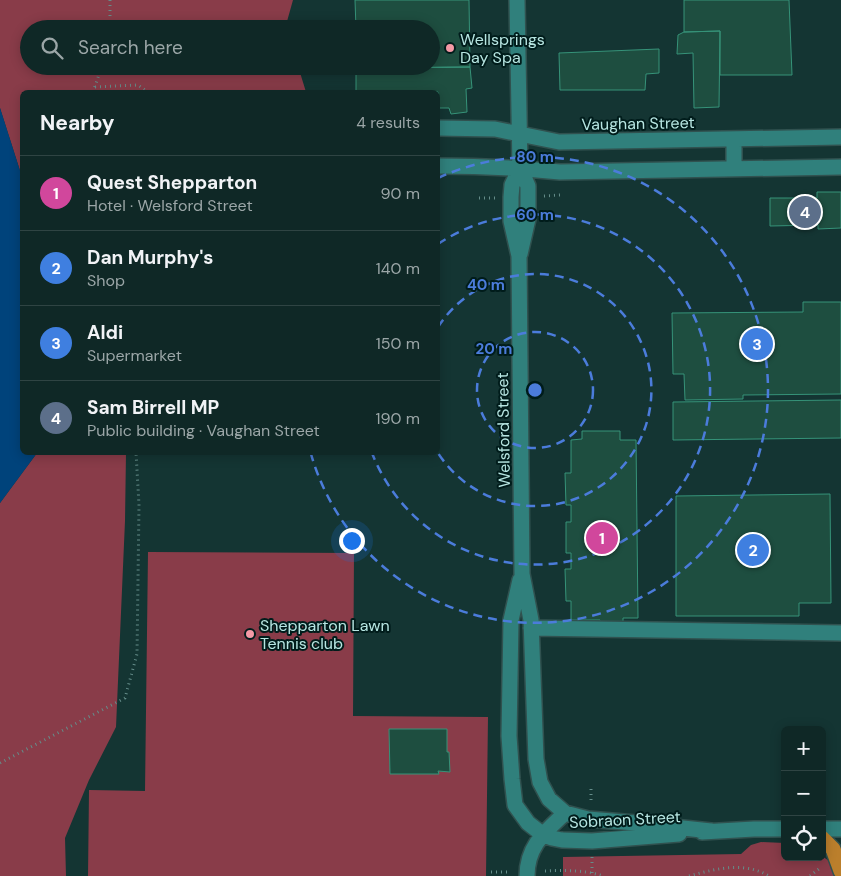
<!DOCTYPE html>
<meta charset="utf-8">
<style>
body{margin:0;font-family:"DM Sans",sans-serif;background:#1d3432;color:#f1f3f6}
.controls{position:absolute;right:15px;bottom:15px;display:grid;overflow:hidden;border-radius:8px;box-shadow:0 2px 12px #0003}
.controls button{width:45px;height:45px;display:grid;place-items:center;padding:0;border:0;border-bottom:1px solid #2f4443;background:#0f2826;color:#f1f3f6;font:25px sans-serif}
.you{position:absolute;left:351px;top:540px;width:18px;height:18px;margin:-12px;border:4px solid #fff;border-radius:50%;background:#1a73e8;box-shadow:0 0 0 8px #1a73e833}
.badge{display:grid;place-items:center;width:32px;height:32px;border-radius:50%;background:#8bbbb9;color:#fff;font-size:16px;font-weight:700}
.pin{position:absolute;translate:-50% -50%;border:2px solid #fff;box-shadow:0 1px 5px #0006}
.list{margin:0;padding:0;list-style:none}
h2{display:flex;justify-content:space-between;align-items:center;height:65px;margin:0;padding:0 20px;font-size:21px}
h2 small{font-size:16px;font-weight:400;color:#9ba6a7}
.list li{display:grid;grid-template-columns:32px 1fr auto;gap:15px;align-items:center;box-sizing:border-box;height:75px;padding:0 20px;border-top:1px solid #2f4443}
.list b{display:block;font-size:19px;white-space:nowrap}
.list p{margin:0;font-size:16px;white-space:nowrap;color:#9ba6a7}
.list em{font-size:16px;font-style:normal;color:#9ba6a7}
.icon{flex:none;width:28px;height:28px;fill:none;stroke:currentColor;stroke-width:2;stroke-linecap:round;stroke-linejoin:round}
.map{position:relative;flex:none;width:841px;height:876px;overflow:hidden}
.search{position:absolute;background:#0f2826;box-shadow:0 2px 12px #0003;left:20px;top:20px;width:420px;height:55px;display:flex;align-items:center;gap:12px;box-sizing:border-box;padding:0 18px;border-radius:28px;color:#9ba6a7;font-size:19px}
.panel{position:absolute;background:#0f2826;box-shadow:0 2px 12px #0003;left:20px;top:90px;width:420px;height:365px;border-radius:8px}
.map>svg:first-child{display:block}
</style>
<div class="map">
<svg width="841" height="876" viewBox="0 0 841 876">
<rect width="100%" height="100%" fill="#143533"/>
<path fill="#893c49" d="M0 0H293L286 25 287 29H29V66H298L306 92H22V177L0 108Z
M37 453H126L125 521 116 727 89 780 65 838 66 876H0V503Z
M148 552 354 553 353 716 488 717 486 876H88L89 790 145 791Z
M761 842 785 843V857H822V856L829 861 838 876H563V857L741 854 751 845Z"/>
<path fill="#00437b" d="M0 108 22 177V452L37 453 0 503Z"/>
<path fill="#1e4e40" stroke="#369379" d="M355 0H469L470 67 356 68V66H431V29H356Z
M684 0H789L792 75H720V31L684 32Z
M720 31 719 107 694 108 693 53 677 54 678 35 684 32Z
M659 49V73L646 74 645 90H560L559 53Z
M470 67 472 88 466 89 467 112 451 114 449 108H438V92H356V68Z
M817 192H841V228L818 229V225L770 226V198H817Z
M803 302H841V394L743 395V399L685 400 684 374H673L672 313 803 312Z
M841 400V438L673 440V402Z
M582 431H620V440H636L638 618H623V625L600 626V620H571V601H566L565 569H571V553H566V522H571V505H566L565 473H571V440L582 439Z
M830 494 831 603H799V616H676V496Z
M389 729H447V752H449L450 772 438 771 439 774H390Z"/>
<g fill="none" stroke-linecap="round" stroke-linejoin="round">
<defs>
<path id="minor" d="M517 0 520 168 528 186V219L520 254
M438 128 495 129 559 142 841 137
M734 139V169
M438 166C479 166 519 168 560 172L841 167
M520 168 512 185 511 197V221L519 256 522 574 531 620 536 759 540 782 549 799 565 813 588 819 636 823 711 831
M520 580 511 620 509 736 512 779 515 805 528 823 542 834 552 838 562 840 592 841 679 834
M531 628 841 633
M822 829H841
M702 832 754 829H785
M527 876C527 846 545 832 565 813"/>
<path id="highway" d="M822 838 833 849 841 871"/>
</defs>
<use href="#minor" stroke="#30514f" stroke-width="18"/>
<use href="#highway" stroke="#30514f" stroke-width="18"/>
<path stroke="#658d8a" stroke-width="3" stroke-dasharray="1 4" stroke-linecap="butt" d="M110 0V29
M95 87 138 85 148 92
M93 92 102 66
M544 196 560 195
M479 198H496
M0 763 125 698 137 654 139 505 136 452
M591 789V803
M592 857V873
M545 871C564 870 585 870 603 876
M491 872H511
M689 876C715 869 744 861 769 876
M810 876 820 868 821 870"/>
<use href="#minor" stroke="#30807c" stroke-width="15"/>
<use href="#highway" stroke="#bb7f2c" stroke-width="15"/>
</g>
<g fill="none" stroke="#4b7cdb" stroke-width="2.5" stroke-dasharray="9 6">
<circle cx="535" cy="390" r="58"/>
<path d="M438 327A116 116 0 1 1 438 453"/>
<path d="M438 244A175 175 0 1 1 372 453"/>
<path d="M438 178A233 233 0 1 1 311 454"/>
</g>
<g fill="#f49aa6" stroke="#001c1b" stroke-width="2">
<circle cx="450" cy="48" r="5"/>
<circle cx="250" cy="634" r="5"/>
</g>
<g text-anchor="middle" stroke-width="4" stroke-linejoin="round" paint-order="stroke">
<g font-size="16" fill="#b7e6e2" stroke="#001c1b" text-anchor="start">
<text x="460" y="45">Wellsprings<tspan x="460" dy="18">Day Spa</tspan></text>
<text x="260" y="631">Shepparton Lawn<tspan x="260" dy="18">Tennis club</tspan></text>
</g>
<g font-size="16" fill="#b7e6e2" stroke="#001c1b">
<text transform="translate(638 123) rotate(-1)" y="6">Vaughan Street</text>
<text transform="translate(503 430) rotate(-91)" y="6">Welsford Street</text>
<text transform="translate(625 819) rotate(-3)" y="6">Sobraon Street</text>
</g>
</g>
<circle cx="535" cy="390" r="8" fill="#4b7cdb" stroke="#001c1b" stroke-width="2.5"/>
<g font-size="15" text-anchor="middle" font-weight="bold" fill="#4b7cdb" stroke="#001c1b" stroke-width="4" stroke-linejoin="round" paint-order="stroke">
<text x="535" y="162">80 m</text>
<text x="535" y="220">60 m</text>
<text x="486" y="290">40 m</text>
<text x="494" y="354">20 m</text>
</g>
</svg>
<div class="controls">
<button>+</button>
<button>−</button>
<button><svg class="icon" aria-label="locate" viewBox="0 0 24 24"><circle cx="12" cy="12" r="6"/><path d="M12 2v4M12 18v4M2 12h4M18 12h4"/></svg></button>
</div>
<div class="you"></div>
<div class="pin badge" style="left:602px;top:538px;background:#d1479c">1</div>
<div class="pin badge" style="left:753px;top:550px;background:#3f7fe0">2</div>
<div class="pin badge" style="left:757px;top:344px;background:#3f7fe0">3</div>
<div class="pin badge" style="left:805px;top:212px;background:#5c6f8a">4</div>
<div class="search"><svg class="icon" aria-label="search" viewBox="0 0 24 24"><circle cx="10" cy="10" r="6"/><path d="M15 15l6 6"/></svg>Search here</div>
<section class="panel">
<h2>Nearby<small>4 results</small></h2>
<ul class="list">
<li><span class="badge" style="background:#d1479c">1</span><div><b>Quest Shepparton</b><p>Hotel · Welsford Street</p></div><em>90 m</em></li>
<li><span class="badge" style="background:#3f7fe0">2</span><div><b>Dan Murphy's</b><p>Shop</p></div><em>140 m</em></li>
<li><span class="badge" style="background:#3f7fe0">3</span><div><b>Aldi</b><p>Supermarket</p></div><em>150 m</em></li>
<li><span class="badge" style="background:#5c6f8a">4</span><div><b>Sam Birrell MP</b><p>Public building · Vaughan Street</p></div><em>190 m</em></li>
</ul>
</section>
</div>
